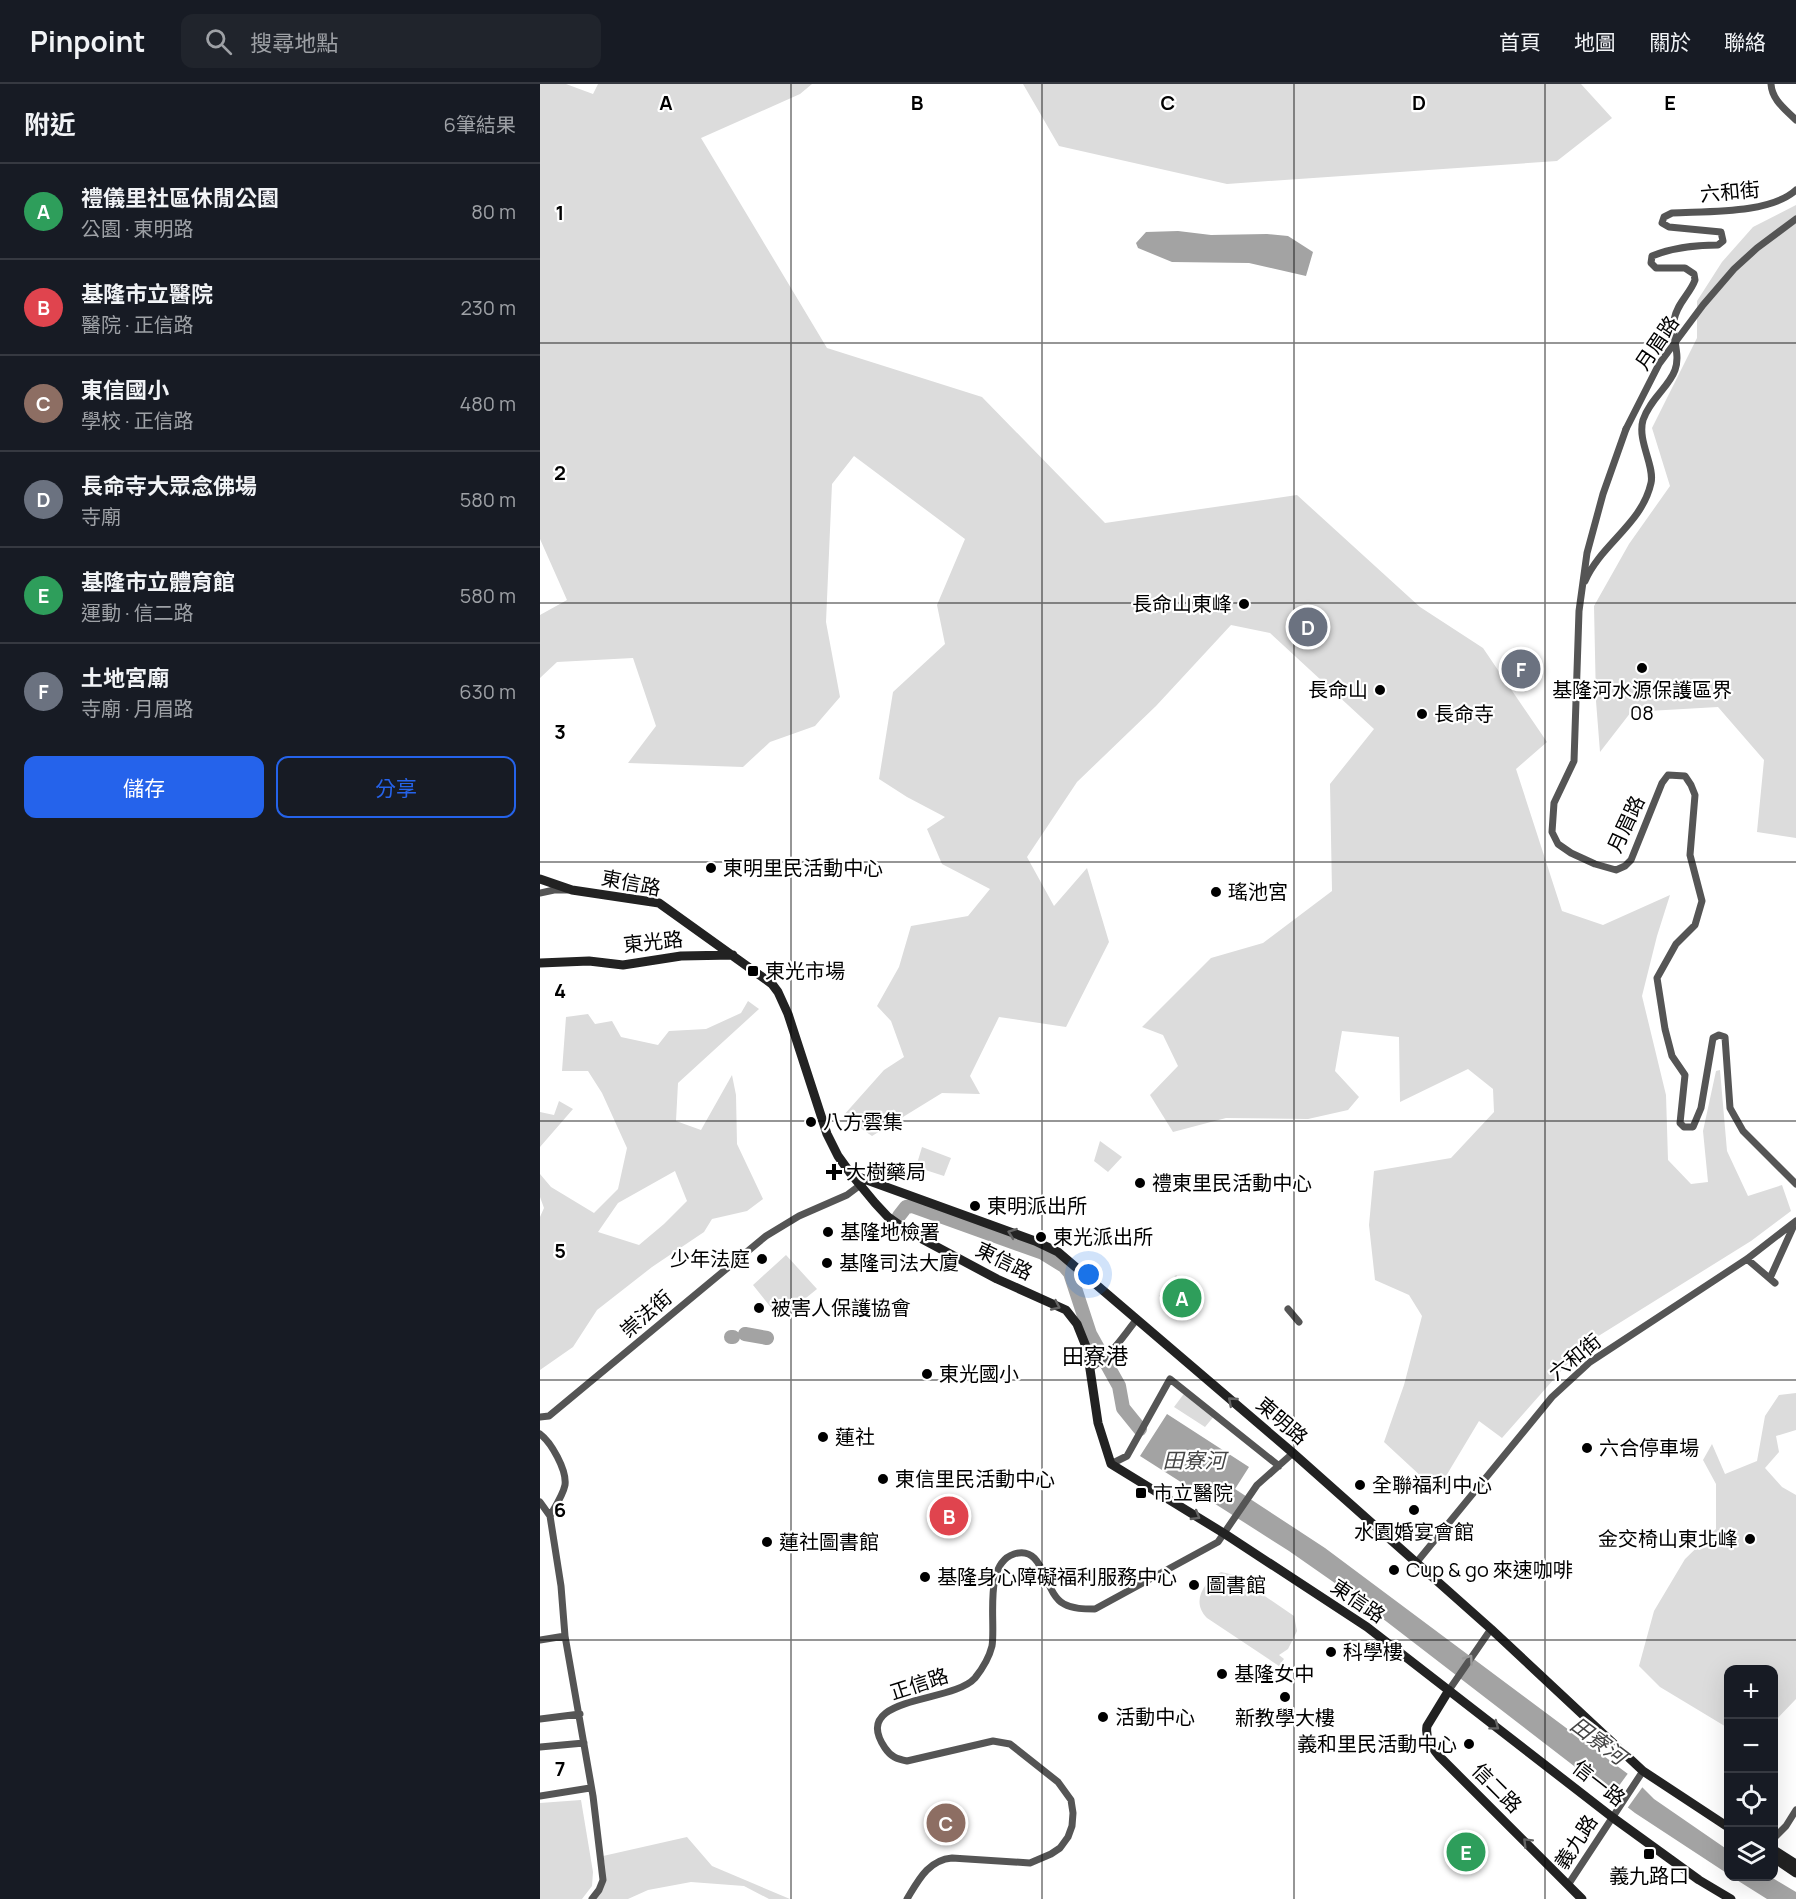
<!DOCTYPE html>
<html lang="zh-TW">
<meta charset="utf-8">
<style>
body{margin:0;font-family:Manrope,"Noto Sans TC",sans-serif;background:#20242c;color:#f1f3f6}
.controls{position:absolute;right:18px;bottom:18px;display:grid;overflow:hidden;border-radius:12px;box-shadow:0 6px 24px #0002}
.controls button{width:54px;height:54px;display:grid;place-items:center;padding:0;border:0;border-bottom:2px solid #363941;background:#171b24;color:#f1f3f6;font:30px sans-serif}
.you{position:absolute;left:549px;top:1191px;width:21px;height:21px;margin:-15px;border:4px solid #fff;border-radius:50%;background:#1a73e8;box-shadow:0 0 0 9px #1a73e833}
.badge{display:grid;place-items:center;width:39px;height:39px;border-radius:50%;background:#2563eb;color:#fff;font-size:20px;font-weight:700}
.pin{position:absolute;translate:-50% -50%;border:3px solid #fff;box-shadow:0 2px 6px #0006}
.list{margin:0;padding:0;list-style:none}
h2{display:flex;justify-content:space-between;align-items:center;height:78px;margin:0;padding:0 24px;font-size:26px}
h2 small{font-size:20px;font-weight:400;color:#9ea1a6}
.list li{display:grid;grid-template-columns:39px 1fr auto;gap:18px;align-items:center;box-sizing:border-box;height:96px;padding:0 24px;border-top:2px solid #363941}
.list b{display:block;font-size:22px;white-space:nowrap}
.list p{margin:0;font-size:20px;white-space:nowrap;color:#9ea1a6}
.list em{font-size:20px;font-style:normal;color:#9ea1a6}
.actions{display:flex;gap:12px;padding:18px 24px}
.actions a{flex:1;padding:14px 0;border:2px solid #2563eb;border-radius:12px;text-align:center;font-size:21px;color:#2563eb}
.actions .main{background:#2563eb;color:#fff}
.icon{flex:none;width:33px;height:33px;fill:none;stroke:currentColor;stroke-width:2;stroke-linecap:round;stroke-linejoin:round}
.map{position:relative;flex:none;width:1256px;height:1815px;overflow:hidden}
header{display:flex;align-items:center;gap:36px;box-sizing:border-box;height:84px;padding:0 30px;background:#171b24;border-bottom:2px solid #363941}
header strong{font-size:28px}
nav{display:flex;gap:33px;margin-inline-start:auto;font-size:21px}
.search{width:420px;height:54px;background:#20242c;display:flex;align-items:center;gap:15px;box-sizing:border-box;padding:0 21px;border-radius:12px;color:#9ea1a6;font-size:22px}
main{display:flex}
aside{flex:1;background:#171b24}
.map>svg:first-child{display:block}
</style>
<header>
<strong>Pinpoint</strong>
<div class="search"><svg class="icon" aria-label="search" viewBox="0 0 24 24"><circle cx="10" cy="10" r="6"/><path d="M15 15l6 6"/></svg>搜尋地點</div>
<nav><a>首頁</a><a>地圖</a><a>關於</a><a>聯絡</a></nav>
</header>
<main>
<aside>
<h2>附近<small>6筆結果</small></h2>
<ul class="list">
<li><span class="badge" style="background:#2e9e5b">A</span><div><b>禮儀里社區休閒公園</b><p>公園 · 東明路</p></div><em>80 m</em></li>
<li><span class="badge" style="background:#e0444e">B</span><div><b>基隆市立醫院</b><p>醫院 · 正信路</p></div><em>230 m</em></li>
<li><span class="badge" style="background:#8d6e63">C</span><div><b>東信國小</b><p>學校 · 正信路</p></div><em>480 m</em></li>
<li><span class="badge" style="background:#6b7280">D</span><div><b>長命寺大眾念佛場</b><p>寺廟</p></div><em>580 m</em></li>
<li><span class="badge" style="background:#2e9e5b">E</span><div><b>基隆市立體育館</b><p>運動 · 信二路</p></div><em>580 m</em></li>
<li><span class="badge" style="background:#6b7280">F</span><div><b>土地宮廟</b><p>寺廟 · 月眉路</p></div><em>630 m</em></li>
</ul>
<div class="actions"><a class="main">儲存</a><a>分享</a></div>
</aside>
<div class="map">
<svg width="1256" height="1815" viewBox="0 0 1256 1815">
<rect width="100%" height="100%" fill="#fff"/>
<path fill="#dcdcdc" fill-rule="evenodd" d="M0 0H26L53 10 58 0H272L260 10 161 54 287 264 442 313 565 439 757 411 880 523 943 564 1007 658 976 685 1022 827 1063 841 1130 811 1117 852 1102 912 1126 1011 1128 1076 1151 1100 1168 1098 1163 1047 1176 987 1180 986 1187 1067 1208 1112 1242 1101 1251 1127 1211 1157 1044 1261 962 1354 939 1337 897 1407 844 1358 864 1301 882 1232 869 1211 835 1196 829 1141 834 1087 911 1074 954 1028 953 1005 928 985 860 1018 859 953 802 947 795 987 819 1013 808 1026 768 1035 686 1034 633 1048 610 1011 638 982 623 951 602 943 671 874 723 859 792 807 790 700 834 645 730 549 691 541 616 622 537 698 487 773 514 822 547 784 569 858 526 943 459 933 430 992 440 1010 402 1009 332 1052 303 1032 344 986 364 973 351 937 337 922 359 883 371 842 428 832 450 805 402 780 387 745 405 733 367 713 339 695 353 608 405 560 397 521 425 455 314 372 292 400 286 538 300 613 275 642 230 658 203 683 88 679 116 642 93 574 17 578 0 594V531L27 516 0 455Z
M483 0H1041L1072 34 1017 77 687 100 519 62Z
M1256 121V754L1217 748 1224 676 1178 623 1091 628 1060 668 1056 617 1054 522 1089 460 1130 402 1112 344 1157 254V217L1182 178 1213 143Z
M208 917 219 925 138 999 136 1037 161 1046 192 991 196 1011 197 1060 223 1115 207 1127 172 1135 164 1148 112 1183 57 1226 33 1263 0 1286V1133L4 1124 0 1113V1090L11 1103 54 1129 78 1105 87 1064 62 1009 48 987H22L26 933 48 930 55 940 72 937 81 953 118 961 129 947 166 945 201 929ZM135 1087 147 1117 124 1140 99 1161 58 1148 78 1119Z
M19 1017 33 1025 0 1063V1028L14 1031Z
M560 1057 582 1073 568 1088 554 1077Z
M382 1063 411 1074 404 1092 376 1083Z
M246 1171 277 1205 240 1235 213 1201Z
M636 1191 664 1216 647 1232 619 1212Z
M646 1307 675 1331 665 1343 634 1323Z
M1256 1309V1346L1236 1352 1239 1368 1225 1384 1242 1403 1256 1411V1615L1234 1638V1586H1188V1644L1120 1603 1099 1582 1114 1527 1145 1475 1176 1445V1400L1163 1376 1172 1360 1185 1390 1217 1377 1225 1332 1239 1311Z
M681 1488 694 1491 754 1532 757 1547 748 1565 739 1571 744 1575 739 1582 667 1534C650 1517 665 1497 681 1488Z
M41 1716 53 1788 52 1802 42 1815H0V1719Z
M147 1753 172 1782 250 1815H229L204 1802 151 1798 108 1806 88 1815H54C65 1798 68 1792 63 1772Z"/>
<path fill="#a3a3a3" d="M638 147 671 151 727 150 748 152 773 168 766 192 709 179 632 178 598 164 596 159 606 148Z
M627 1330 709 1383 695 1405 785 1464 1092 1693 1114 1715 1188 1766V1790L1095 1729 812 1511 749 1467 600 1372Z
M1192 1793H1231L1256 1808V1815H1227Z"/>
<path fill="#fff" d="M1089 1688 1104 1701 1086 1726 1070 1714Z"/>
<g fill="none" stroke-linecap="round" stroke-linejoin="round">
<path stroke="#a3a3a3" stroke-width="14" d="M359 1132 366 1123 372 1122 503 1169 524 1182 530 1189 550 1250 579 1302 583 1324 600 1345
M205 1250 227 1254
M191 1253H193"/>
<path stroke="#555" stroke-width="7" d="M1231 0C1232 16 1245 25 1256 36
M1086 345 1063 410 1047 469 1039 527 1034 677 1014 719 1012 748 1018 760 1031 769 1055 780 1076 786 1085 782 1091 776 1122 699 1128 691 1145 692 1151 701 1155 711 1150 771 1162 817 1155 841 1136 860 1117 894 1125 945 1132 972 1145 991 1140 1039 1144 1043H1153L1161 1024 1173 954 1179 951 1185 953 1190 1024 1203 1047 1256 1100
M1045 497C1061 460 1102 440 1111 399 1115 382 1097 357 1103 336 1110 315 1129 303 1135 286 1141 270 1131 252 1134 236 1137 219 1150 210 1155 196L1154 190 1145 184H1116L1111 179 1112 172C1134 163 1155 161 1178 161L1183 157 1181 148 1129 143 1122 139 1124 133 1132 129C1167 127 1230 130 1256 106
M0 809 14 806H27
M1207 1175 1235 1199
M1230 1194 1255 1139
M748 1225 759 1238
M550 1284C570 1274 583 1252 597 1235
M0 1333 9 1332 226 1152 259 1132 307 1111 323 1099
M0 1350C11 1358 27 1386 25 1401 23 1411 15 1423 10 1432
M571 1380 587 1372 630 1295 739 1382
M0 1418 10 1432 21 1502 25 1552 53 1712 63 1796 59 1806 52 1815
M876 1479 1012 1313 1050 1278 1207 1175 1256 1137
M0 1556 25 1552
M909 1606 951 1545
M0 1635 40 1630
M0 1663 44 1659
M0 1712 50 1704
M1234 1754 1246 1742 1256 1726
M1028 1801 1103 1687
M367 1815C378 1797 388 1776 412 1774L490 1779 511 1770 520 1764 528 1753 532 1742 533 1729 531 1716 518 1698 470 1660 453 1657 367 1677C357 1675 351 1673 345 1664 309 1611 412 1620 435 1594 443 1584 449 1574 452 1562 456 1538 443 1480 474 1470 505 1460 503 1509 524 1520 533 1525 544 1525 555 1525L678 1458 717 1401 753 1369"/>
<path stroke="#222" stroke-width="9" d="M0 795 32 806 119 819 232 900 238 908 248 930 287 1050 298 1072 311 1090 335 1119 348 1133 369 1148 457 1195 526 1226 537 1240 547 1265 558 1339 571 1380 685 1450 827 1543 1072 1733 1159 1796 1191 1815
M0 879 49 877 83 881 141 872 193 871
M313 1091 495 1157 518 1168 753 1369 951 1545 1103 1687 1188 1743
M909 1606 887 1642C885 1654 891 1662 899 1672L1042 1815
M1234 1766 1256 1780
M1234 1774 1256 1789"/>
<path stroke="#555" stroke-width="7" d="M1086 345 1119 280 1163 221 1194 185 1217 164 1256 135"/>
</g>
<defs><path id="oneway-chevron" d="M-2-3.5L2.5 0L-2 3.5" fill="none" stroke-width="1.6" stroke-linecap="round" stroke-linejoin="round" transform="scale(1.5)"/></defs>
<g stroke="#646464">
<use href="#oneway-chevron" transform="translate(472 1149) rotate(-160)"/>
<use href="#oneway-chevron" transform="translate(516 1222) rotate(25)"/>
<use href="#oneway-chevron" transform="translate(692 1317) rotate(-139)"/>
<use href="#oneway-chevron" transform="translate(656 1432) rotate(31)"/>
<use href="#oneway-chevron" transform="translate(955 1642) rotate(37)"/>
<use href="#oneway-chevron" transform="translate(987 1758) rotate(-135)"/>
</g>
<use stroke="#999" href="#oneway-chevron" transform="translate(929 1575) rotate(-55)"/>
<path fill="none" stroke="#000" stroke-width="1.5" stroke-opacity="0.55" d="M251 0V1815M502 0V1815M754 0V1815M1005 0V1815M0 259H1256M0 519H1256M0 778H1256M0 1037H1256M0 1296H1256M0 1556H1256"/>
<g fill="#000" stroke="#fff" stroke-width="2">
<circle cx="704" cy="520" r="6"/>
<circle cx="1102" cy="584" r="6"/>
<circle cx="840" cy="606" r="6"/>
<circle cx="882" cy="630" r="6"/>
<circle cx="171" cy="784" r="6"/>
<circle cx="676" cy="808" r="6"/>
<rect x="207" y="881" width="12" height="12" rx="3"/>
<circle cx="271" cy="1038" r="6"/>
<path d="M291 1079h6v6h6v6h-6v6h-6v-6h-6v-6h6z"/>
<circle cx="600" cy="1099" r="6"/>
<circle cx="435" cy="1122" r="6"/>
<circle cx="288" cy="1148" r="6"/>
<circle cx="501" cy="1153" r="6"/>
<circle cx="222" cy="1175" r="6"/>
<circle cx="287" cy="1179" r="6"/>
<circle cx="219" cy="1224" r="6"/>
<circle cx="387" cy="1290" r="6"/>
<circle cx="283" cy="1353" r="6"/>
<circle cx="1047" cy="1364" r="6"/>
<circle cx="343" cy="1395" r="6"/>
<circle cx="820" cy="1401" r="6"/>
<rect x="595" y="1403" width="12" height="12" rx="3"/>
<circle cx="874" cy="1426" r="6"/>
<circle cx="1210" cy="1455" r="6"/>
<circle cx="227" cy="1458" r="6"/>
<circle cx="854" cy="1486" r="6"/>
<circle cx="385" cy="1493" r="6"/>
<circle cx="654" cy="1501" r="6"/>
<circle cx="791" cy="1568" r="6"/>
<circle cx="682" cy="1590" r="6"/>
<circle cx="745" cy="1613" r="6"/>
<circle cx="563" cy="1633" r="6"/>
<circle cx="929" cy="1660" r="6"/>
<rect x="1103" y="1764" width="12" height="12" rx="3"/>
</g>
<g text-anchor="middle" stroke-width="4.5" stroke-linejoin="round" paint-order="stroke">
<g font-size="20" fill="#000" stroke="#fff">
<text transform="translate(1190 108) rotate(-5)" y="7">六和街</text>
<text transform="translate(1117 259) rotate(-56)" y="7">月眉路</text>
<text transform="translate(1086 740) rotate(-65)" y="7">月眉路</text>
<text transform="translate(91 799) rotate(11)" y="7">東信路</text>
<text transform="translate(113 858) rotate(-6)" y="7">東光路</text>
<text transform="translate(464 1177) rotate(26)" y="7">東信路</text>
<text transform="translate(106 1230) rotate(-41)" y="7">崇法街</text>
<text transform="translate(1035 1273) rotate(-39)" y="7">六和街</text>
<text transform="translate(742 1337) rotate(41)" y="7">東明路</text>
<text transform="translate(818 1517) rotate(34)" y="7">東信路</text>
<text transform="translate(379 1600) rotate(-18)" y="7">正信路</text>
<text transform="translate(1059 1699) rotate(38)" y="7">信一路</text>
<text transform="translate(957 1704) rotate(45)" y="7">信二路</text>
<text transform="translate(1036 1758) rotate(-57)" y="7">義九路</text>
</g>
<g font-size="20" fill="#000" stroke="#fff" text-anchor="start">
<text x="692" y="527" text-anchor="end">長命山東峰</text>
<text x="828" y="613" text-anchor="end">長命山</text>
<text x="1102" y="613" text-anchor="middle">基隆河水源保護區界<tspan x="1102" dy="23">08</tspan></text>
<text x="894" y="637">長命寺</text>
<text x="183" y="791">東明里民活動中心</text>
<text x="688" y="815">瑤池宮</text>
<text x="225" y="894">東光市場</text>
<text x="283" y="1045">八方雲集</text>
<text x="306" y="1095">大樹藥局</text>
<text x="612" y="1106">禮東里民活動中心</text>
<text x="447" y="1129">東明派出所</text>
<text x="300" y="1155">基隆地檢署</text>
<text x="513" y="1160">東光派出所</text>
<text x="210" y="1182" text-anchor="end">少年法庭</text>
<text x="299" y="1186">基隆司法大廈</text>
<text x="231" y="1231">被害人保護協會</text>
<text x="399" y="1297">東光國小</text>
<text x="295" y="1360">蓮社</text>
<text x="1059" y="1371">六合停車場</text>
<text x="355" y="1402">東信里民活動中心</text>
<text x="832" y="1408">全聯福利中心</text>
<text x="613" y="1416">市立醫院</text>
<text x="874" y="1455" text-anchor="middle">水園婚宴會館</text>
<text x="1198" y="1462" text-anchor="end">金交椅山東北峰</text>
<text x="239" y="1465">蓮社圖書館</text>
<text x="866" y="1493">Cup &amp; go 來速咖啡</text>
<text x="397" y="1500">基隆身心障礙福利服務中心</text>
<text x="666" y="1508">圖書館</text>
<text x="803" y="1575">科學樓</text>
<text x="694" y="1597">基隆女中</text>
<text x="575" y="1640">活動中心</text>
<text x="745" y="1641" text-anchor="middle">新教學大樓</text>
<text x="917" y="1667" text-anchor="end">義和里民活動中心</text>
<text x="1109" y="1799" text-anchor="middle">義九路口</text>
</g>
<g font-size="21" font-style="italic" fill="#444" stroke="#fff">
<text x="654" y="1384">田寮河</text>
<text transform="translate(1058 1657) rotate(37)" y="7">田寮河</text>
</g>
<g font-size="22" fill="#000" stroke="#fff">
<text x="555" y="1280">田寮港</text>
</g>
</g>
<g font-size="20" text-anchor="middle" font-weight="bold" fill="#000" stroke="#fff" stroke-width="4.5" stroke-linejoin="round" paint-order="stroke">
<text x="126" y="26">A</text>
<text x="377" y="26">B</text>
<text x="628" y="26">C</text>
<text x="879" y="26">D</text>
<text x="1130" y="26">E</text>
<text x="20" y="136">1</text>
<text x="20" y="396">2</text>
<text x="20" y="655">3</text>
<text x="20" y="914">4</text>
<text x="20" y="1174">5</text>
<text x="20" y="1433">6</text>
<text x="20" y="1692">7</text>
</g>
</svg>
<div class="controls">
<button>+</button>
<button>−</button>
<button><svg class="icon" aria-label="locate" viewBox="0 0 24 24"><circle cx="12" cy="12" r="6"/><path d="M12 2v4M12 18v4M2 12h4M18 12h4"/></svg></button>
<button><svg class="icon" aria-label="layers" viewBox="0 0 24 24"><path d="M12 4l9 5-9 5-9-5zM3 14l9 5 9-5"/></svg></button>
</div>
<div class="you"></div>
<div class="pin badge" style="left:642px;top:1214px;background:#2e9e5b">A</div>
<div class="pin badge" style="left:409px;top:1432px;background:#e0444e">B</div>
<div class="pin badge" style="left:406px;top:1739px;background:#8d6e63">C</div>
<div class="pin badge" style="left:768px;top:543px;background:#6b7280">D</div>
<div class="pin badge" style="left:926px;top:1768px;background:#2e9e5b">E</div>
<div class="pin badge" style="left:981px;top:585px;background:#6b7280">F</div>
</div>
</main>
